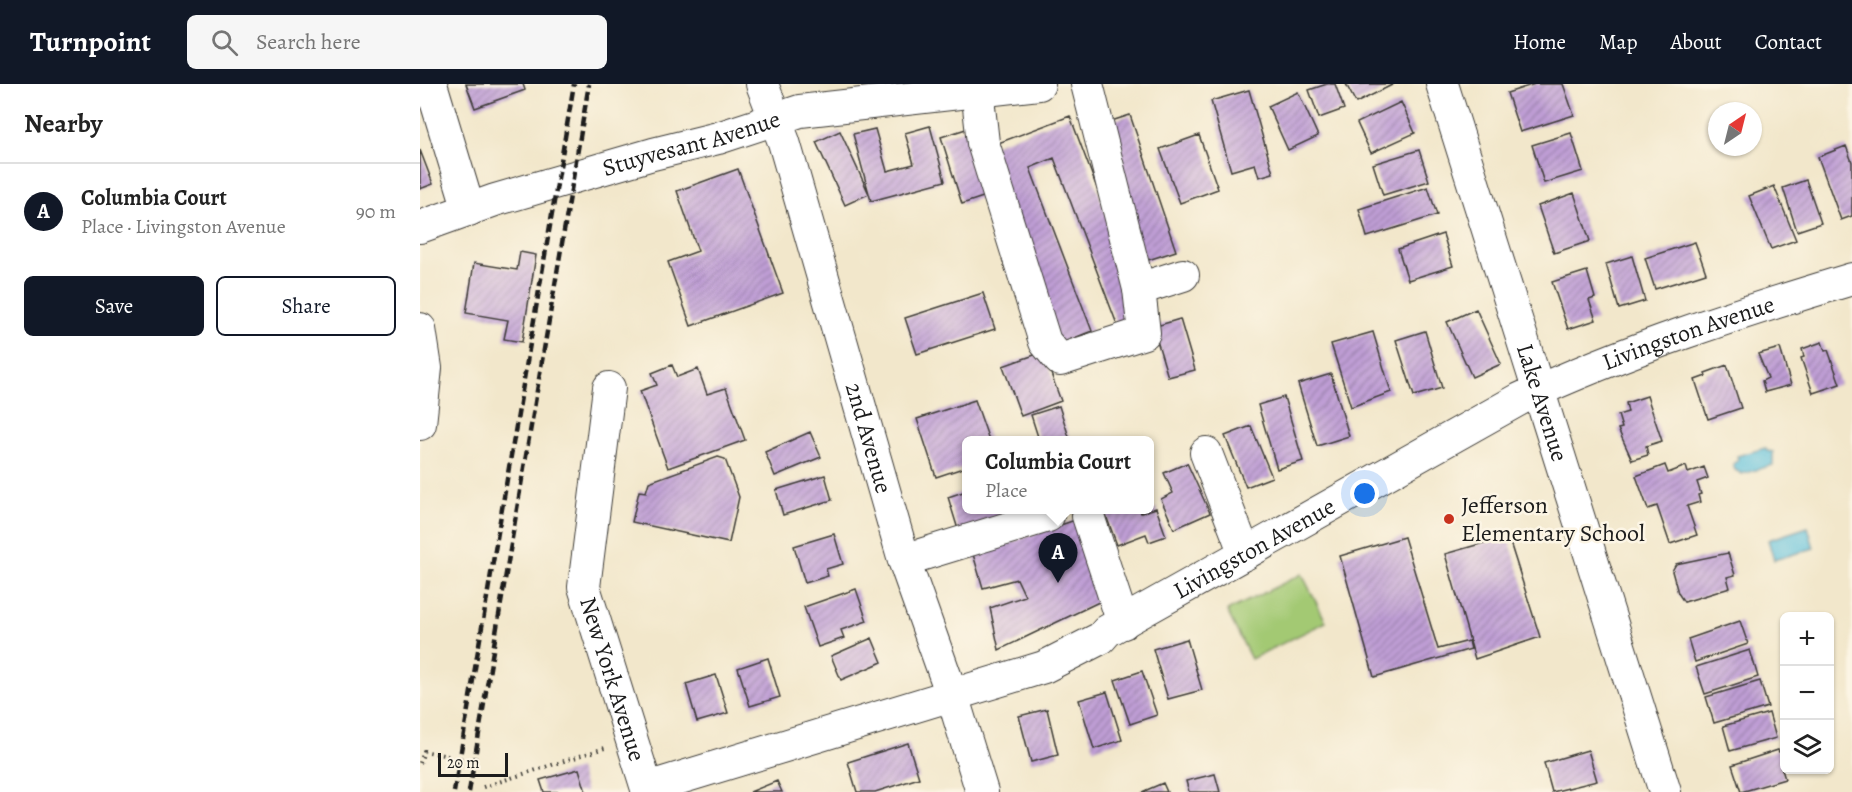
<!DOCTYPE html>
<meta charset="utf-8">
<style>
body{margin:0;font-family:Alegreya,serif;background:#f6f6f6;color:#222}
.controls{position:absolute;right:18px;bottom:18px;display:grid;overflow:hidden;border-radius:9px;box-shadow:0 2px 4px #0004}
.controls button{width:54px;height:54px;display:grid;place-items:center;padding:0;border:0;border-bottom:2px solid #e0e0e0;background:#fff;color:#222;font:30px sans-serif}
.compass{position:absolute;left:1288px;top:18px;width:54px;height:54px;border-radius:50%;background:#fff;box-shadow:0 2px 4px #0004;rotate:35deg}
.scale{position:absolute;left:18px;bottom:15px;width:70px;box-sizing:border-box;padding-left:6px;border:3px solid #1c1c1c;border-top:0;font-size:16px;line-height:21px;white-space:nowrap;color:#1c1c1c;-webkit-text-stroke:4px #fcf5e5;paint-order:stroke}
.you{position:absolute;left:945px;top:410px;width:21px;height:21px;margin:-15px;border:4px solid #fff;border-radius:50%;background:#1a73e8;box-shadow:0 0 0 9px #1a73e833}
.badge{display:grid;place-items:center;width:39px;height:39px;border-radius:50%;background:#111827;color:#fff;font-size:20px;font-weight:700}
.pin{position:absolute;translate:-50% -50px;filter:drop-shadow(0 2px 3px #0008)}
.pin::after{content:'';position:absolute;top:32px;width:21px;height:18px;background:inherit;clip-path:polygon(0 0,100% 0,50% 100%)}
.popup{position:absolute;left:542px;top:352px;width:192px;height:78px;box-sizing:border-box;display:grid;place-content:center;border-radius:9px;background:#fff;filter:drop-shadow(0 2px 4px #0005);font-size:20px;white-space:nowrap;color:#767676}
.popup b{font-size:22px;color:#222}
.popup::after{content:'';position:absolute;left:50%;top:100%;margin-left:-12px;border:12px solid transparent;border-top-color:#fff}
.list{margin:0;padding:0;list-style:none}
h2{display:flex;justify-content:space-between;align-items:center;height:78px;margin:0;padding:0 24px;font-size:26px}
h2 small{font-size:20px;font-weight:400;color:#767676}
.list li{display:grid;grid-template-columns:39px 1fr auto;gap:18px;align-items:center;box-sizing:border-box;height:96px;padding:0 24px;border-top:2px solid #e0e0e0}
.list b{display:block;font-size:22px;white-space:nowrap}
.list p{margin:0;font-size:20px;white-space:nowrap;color:#767676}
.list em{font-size:20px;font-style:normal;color:#767676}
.actions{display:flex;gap:12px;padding:18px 24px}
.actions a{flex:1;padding:14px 0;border:2px solid #111827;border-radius:9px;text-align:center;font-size:21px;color:#111827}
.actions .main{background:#111827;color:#fff}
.icon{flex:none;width:33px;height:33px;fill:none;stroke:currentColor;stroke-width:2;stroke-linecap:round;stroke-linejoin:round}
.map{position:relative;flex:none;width:1432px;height:708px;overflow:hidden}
header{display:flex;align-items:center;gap:36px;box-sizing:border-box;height:84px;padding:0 30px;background:#111827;color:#fff}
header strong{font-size:28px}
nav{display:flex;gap:33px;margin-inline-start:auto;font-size:21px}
.search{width:420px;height:54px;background:#f6f6f6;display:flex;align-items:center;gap:15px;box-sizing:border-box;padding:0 21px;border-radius:9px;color:#767676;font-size:22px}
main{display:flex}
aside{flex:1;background:#fff}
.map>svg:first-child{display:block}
</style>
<header>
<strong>Turnpoint</strong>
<div class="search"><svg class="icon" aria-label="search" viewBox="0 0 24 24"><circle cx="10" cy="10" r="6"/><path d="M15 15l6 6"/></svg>Search here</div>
<nav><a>Home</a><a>Map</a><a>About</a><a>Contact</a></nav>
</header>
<main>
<aside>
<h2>Nearby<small></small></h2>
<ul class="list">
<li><span class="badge">A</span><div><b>Columbia Court</b><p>Place · Livingston Avenue</p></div><em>90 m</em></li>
</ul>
<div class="actions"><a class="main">Save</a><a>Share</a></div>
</aside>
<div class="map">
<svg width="1432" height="708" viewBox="0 0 1432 708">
<defs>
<pattern id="building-hatch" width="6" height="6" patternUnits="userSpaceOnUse" patternTransform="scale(1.5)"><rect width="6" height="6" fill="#bf9ed5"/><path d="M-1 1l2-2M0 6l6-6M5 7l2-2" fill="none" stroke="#9a80ac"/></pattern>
</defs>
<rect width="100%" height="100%" fill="#fcf5e5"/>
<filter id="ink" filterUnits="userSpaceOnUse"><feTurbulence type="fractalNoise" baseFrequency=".0167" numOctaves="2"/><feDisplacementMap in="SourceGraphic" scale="12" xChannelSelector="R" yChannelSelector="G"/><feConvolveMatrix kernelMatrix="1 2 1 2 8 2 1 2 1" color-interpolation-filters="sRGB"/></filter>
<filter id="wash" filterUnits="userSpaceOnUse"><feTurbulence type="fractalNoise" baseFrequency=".008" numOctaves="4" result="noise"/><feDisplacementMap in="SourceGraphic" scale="24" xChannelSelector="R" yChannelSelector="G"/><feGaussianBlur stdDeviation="1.35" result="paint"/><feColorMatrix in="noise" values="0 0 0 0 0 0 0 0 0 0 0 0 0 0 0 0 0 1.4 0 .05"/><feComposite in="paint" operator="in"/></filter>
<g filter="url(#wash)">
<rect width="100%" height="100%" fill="#f2e7cb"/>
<path fill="#a3c973" stroke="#607248" stroke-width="1.5" d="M882 490 906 538 831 575 807 527Z"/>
<path fill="#5ec1dc" stroke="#3d6e7c" stroke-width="1.5" d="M1345 364 1347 367 1353 368V381L1322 390 1315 386 1313 380 1318 376 1317 372Z
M1388 443 1394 464 1354 476 1348 456Z"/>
<g id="blocks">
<path fill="url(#building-hatch)" d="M46 0H103L105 6 55 24Z
M907 0H915L924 25 899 34 889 6Z
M926 0H974L936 19Z
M1115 0H1143L1154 31 1100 48 1087 9Z
M829 6 853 89 839 93 835 80 811 87 791 17Z
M878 8 898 52 868 66 848 22Z
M981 18 995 49 951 69 937 39Z
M710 31 756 167 725 177 679 41Z
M650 32 725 233 698 243 634 74 610 84 672 247 639 260 565 64Z
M510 42 525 97 451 117 433 50 455 45 467 87 494 80 485 49Z
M552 43 572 110 542 120 521 53Z
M420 47 449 110 425 121 396 58Z
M1151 49 1163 87 1124 99 1112 61Z
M779 51 798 105 760 119 740 65Z
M1426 62 1432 78V132L1421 136 1398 73Z
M0 66 13 100 0 105Z
M999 66 1009 97 963 111 953 80Z
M318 85 363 209 271 242 248 178 278 167 257 107Z
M1386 96 1401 139 1377 147 1363 104Z
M1354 102 1376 156 1351 165 1329 112Z
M1008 103 1017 131 947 153 939 125Z
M1154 109 1170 157 1134 169 1118 122Z
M1023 150 1033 182 988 196 978 165Z
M1275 158 1286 189 1235 205 1225 174Z
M100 168 116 171 102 258 84 255 88 236 46 229 54 179 97 186Z
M1212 172 1225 217 1199 225 1186 180Z
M1167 187 1175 214 1169 216 1176 236 1148 245 1132 198Z
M563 209 575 245 497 270 485 234Z
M1056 225 1081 280 1052 293 1027 238Z
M760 235 775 286 748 293 733 243Z
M1005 247 1022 304 994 312 976 256Z
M953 248 971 308 931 323 911 260Z
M1402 258 1405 267 1408 266 1420 300 1393 309 1381 274 1384 273 1382 265Z
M1360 264 1371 301 1345 308 1342 297 1348 294 1338 270Z
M623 268 641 317 601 332 583 282Z
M252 281 257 293 278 285 287 310 306 304 325 356 248 384 220 307 237 301 232 289Z
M1307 281 1321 324 1288 335 1275 296 1286 292 1285 289Z
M911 290 929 352 897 362 878 300Z
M1227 312 1242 357 1226 362 1228 371 1212 376 1198 345 1202 344 1198 331 1208 328 1206 319Z
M864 313 883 377 857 385 838 321Z
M555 316 569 356H546V383L516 393 497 335Z
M639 322 650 356H619L611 331Z
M831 342 852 393 826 403 805 352Z
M390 348 401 373 355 392 345 368Z
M298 373 305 375 319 413 309 459 212 438 219 407 226 408 229 398Z
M767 379 790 429 754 445 741 415 753 409 744 389Z
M1245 381 1248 389 1266 382 1268 389 1284 383 1288 394 1277 398 1281 410 1278 411 1280 418 1267 422 1277 451 1250 460 1237 422 1228 425 1216 392Z
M405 391 412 416 363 431 356 406Z
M546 407V426H594L596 434 540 452 528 413Z
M736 424 746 452 729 458 726 450 697 461 684 426H720L721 429Z
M658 435 681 517 579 566 570 524 605 512 597 495 563 504 550 460 583 461Z
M414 450 423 480 406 485 408 492 385 499 374 462Z
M1088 452 1120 553 1055 575 1025 470Z
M984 453 1018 565 1049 557 1051 565 954 593 920 472Z
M1308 469 1315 491 1307 493 1310 504 1264 518 1258 509 1252 487 1256 480Z
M436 505 447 537 421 546 424 554 398 563 384 523Z
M1320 537 1328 560 1275 578 1268 555Z
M452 554 462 578 421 596 411 572Z
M767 555 782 606 748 615 733 565Z
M1330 566 1338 593 1285 610 1276 583Z
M348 574 360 613 330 622 318 584Z
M722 587 737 631 710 640 695 596Z
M296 591 308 629 277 638 266 600Z
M1340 597 1348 623 1294 639 1286 613Z
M687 608 702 656 674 665 659 616Z
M627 625 638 671 611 678 599 632Z
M1349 629 1356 654 1310 667 1303 642Z
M488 659 499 694 455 708H437L428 678Z
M1168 666 1177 697 1132 708 1124 679Z
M1358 666 1359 668 1364 666V681L1361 682 1365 695 1321 708 1312 681Z
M159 685 166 708H124L120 696Z
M795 690 800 708H769L766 697Z
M357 697 362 708H330Z
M743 699 747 708H722Z"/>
</g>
</g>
<g filter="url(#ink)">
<use href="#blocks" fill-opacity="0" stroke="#3c3a36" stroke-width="1.5"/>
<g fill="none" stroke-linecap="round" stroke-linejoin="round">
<defs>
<g id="minor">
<path d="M11 0 49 126"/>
<path id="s1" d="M342 0 364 58 484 476 532 611 562 708"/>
<path d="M667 0 719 205 763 191"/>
<path id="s2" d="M1022 0 1245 708"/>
<path d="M557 5 563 59 625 258 640 276 724 249 719 205"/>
<path id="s3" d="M0 143 75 116 233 70 298 54 380 27 619 0"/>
<path d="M0 245 6 284 0 340"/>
<path id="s4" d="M189 304 164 503 228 708"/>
<path d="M786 369 825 470"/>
<path d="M668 432 703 539"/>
<path d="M484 476 628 432"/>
<path id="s5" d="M227 704 624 583 681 554 687 547 1100 315C1207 265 1319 229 1432 195"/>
</g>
</defs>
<use href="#minor" stroke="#3c3a36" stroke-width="34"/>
<path stroke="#3c3a36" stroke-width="4" stroke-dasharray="1.5 4.5" stroke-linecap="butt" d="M0 679 4 667 28 672
M63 703 185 664"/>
<use href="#minor" stroke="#fff" stroke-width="32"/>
<path stroke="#1c1c1c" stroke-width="4.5" stroke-dasharray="9 4.5" stroke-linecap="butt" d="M34 708 154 0
M49 708 169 0"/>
</g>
</g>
<circle fill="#c8321e" stroke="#fcf5e5" stroke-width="2" cx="1029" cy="435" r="6"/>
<g text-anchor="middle" stroke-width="5" stroke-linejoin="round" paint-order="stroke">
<g font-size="24" fill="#1c1c1c" stroke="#fcf5e5">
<text dy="8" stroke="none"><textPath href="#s3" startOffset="284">Stuyvesant Avenue</textPath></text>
<text dy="8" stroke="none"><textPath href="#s5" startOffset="1143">Livingston Avenue</textPath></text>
<text dy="8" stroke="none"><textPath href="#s2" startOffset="334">Lake Avenue</textPath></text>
<text dy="8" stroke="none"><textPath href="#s1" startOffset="370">2nd Avenue</textPath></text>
<text dy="8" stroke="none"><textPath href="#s5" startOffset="657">Livingston Avenue</textPath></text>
<text dy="8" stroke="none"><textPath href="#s4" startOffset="297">New York Avenue</textPath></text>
</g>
<g font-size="24" fill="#1c1c1c" stroke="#fcf5e5" text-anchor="start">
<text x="1041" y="429">Jefferson<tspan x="1041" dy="28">Elementary School</tspan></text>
</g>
</g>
</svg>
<div class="controls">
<button>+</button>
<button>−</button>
<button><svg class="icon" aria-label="layers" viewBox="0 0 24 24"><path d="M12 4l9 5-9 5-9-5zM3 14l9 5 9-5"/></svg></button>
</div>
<svg class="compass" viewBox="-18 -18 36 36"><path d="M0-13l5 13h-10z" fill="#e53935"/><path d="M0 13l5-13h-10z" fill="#767676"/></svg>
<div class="scale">20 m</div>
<div class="you"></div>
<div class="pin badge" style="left:638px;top:499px">A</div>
<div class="popup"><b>Columbia Court</b>Place</div>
</div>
</main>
